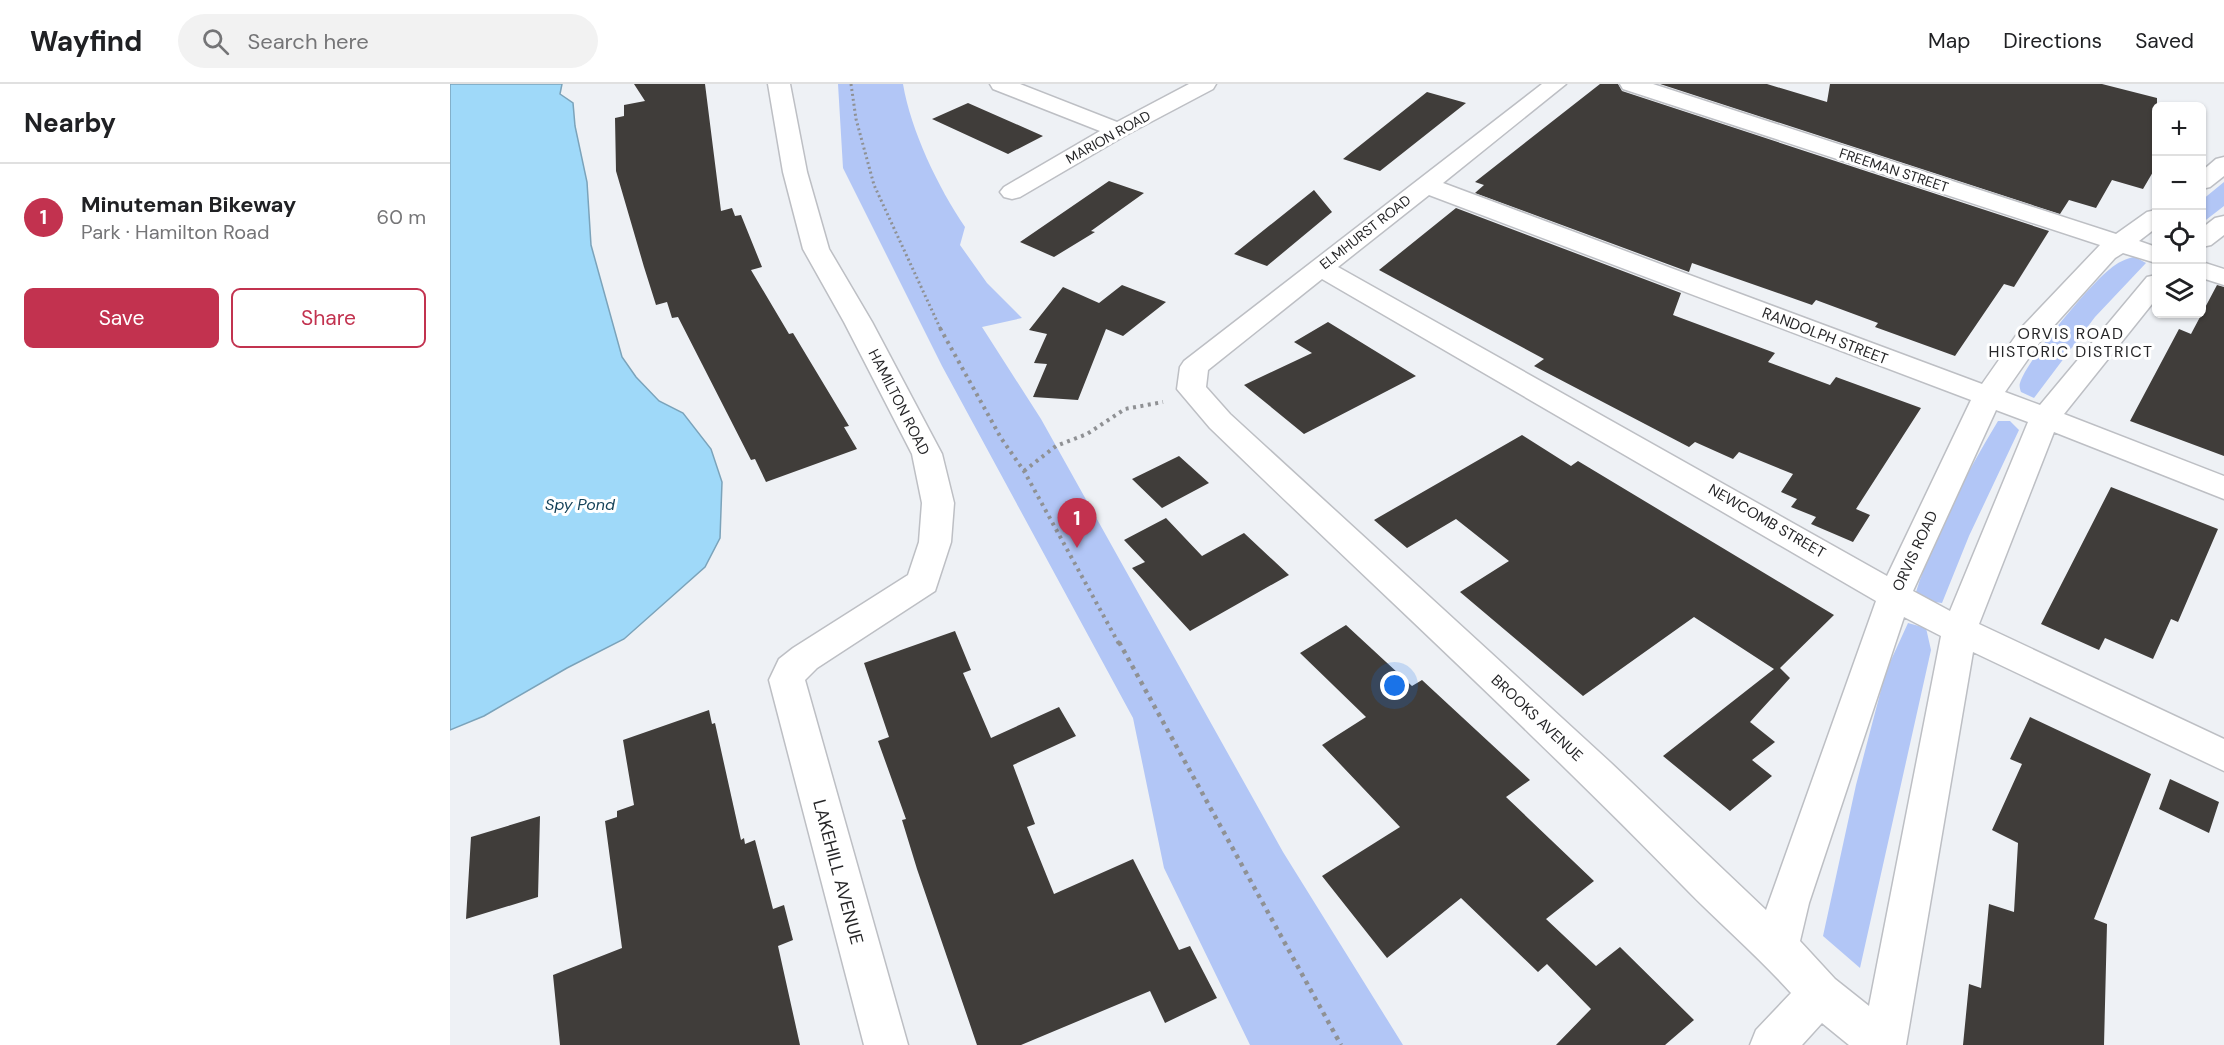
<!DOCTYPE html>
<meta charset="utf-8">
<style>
body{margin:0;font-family:"DM Sans",sans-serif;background:#f2f2f2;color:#202124}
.controls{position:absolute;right:18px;top:18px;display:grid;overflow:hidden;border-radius:9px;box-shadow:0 2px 4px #0004}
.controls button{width:54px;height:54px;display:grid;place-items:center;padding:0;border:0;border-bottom:2px solid #e0e0e0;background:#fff;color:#202124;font:30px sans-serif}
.you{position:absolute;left:945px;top:602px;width:21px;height:21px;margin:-15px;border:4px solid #fff;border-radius:50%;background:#1a73e8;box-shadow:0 0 0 9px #1a73e833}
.badge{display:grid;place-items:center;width:39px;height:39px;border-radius:50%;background:#c2324f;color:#fff;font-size:20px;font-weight:700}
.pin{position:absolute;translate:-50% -50px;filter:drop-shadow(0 2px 3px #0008)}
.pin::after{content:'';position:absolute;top:32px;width:21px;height:18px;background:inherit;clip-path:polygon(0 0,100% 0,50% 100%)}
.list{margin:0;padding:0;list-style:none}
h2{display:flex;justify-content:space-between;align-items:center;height:78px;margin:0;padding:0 24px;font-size:26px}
h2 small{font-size:20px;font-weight:400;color:#757577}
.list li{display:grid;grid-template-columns:39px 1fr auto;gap:18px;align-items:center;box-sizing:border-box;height:108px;padding:0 24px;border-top:2px solid #e0e0e0}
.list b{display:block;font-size:22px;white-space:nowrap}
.list p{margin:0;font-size:20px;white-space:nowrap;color:#757577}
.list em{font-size:20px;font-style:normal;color:#757577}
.actions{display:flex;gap:12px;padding:18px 24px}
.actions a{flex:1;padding:14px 0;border:2px solid #c2324f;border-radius:9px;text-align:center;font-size:21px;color:#c2324f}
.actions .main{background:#c2324f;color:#fff}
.icon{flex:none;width:33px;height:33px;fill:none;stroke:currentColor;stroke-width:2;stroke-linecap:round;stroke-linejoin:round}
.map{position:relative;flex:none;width:1774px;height:961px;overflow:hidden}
header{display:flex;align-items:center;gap:36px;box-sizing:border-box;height:84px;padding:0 30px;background:#fff;border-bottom:2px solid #e0e0e0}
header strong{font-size:28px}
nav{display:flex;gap:33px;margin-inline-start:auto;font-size:21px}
.search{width:420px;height:54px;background:#f2f2f2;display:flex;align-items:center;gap:15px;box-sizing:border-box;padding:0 21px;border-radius:33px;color:#757577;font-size:22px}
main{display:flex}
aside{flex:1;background:#fff}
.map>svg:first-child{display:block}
</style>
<header>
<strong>Wayfind</strong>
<div class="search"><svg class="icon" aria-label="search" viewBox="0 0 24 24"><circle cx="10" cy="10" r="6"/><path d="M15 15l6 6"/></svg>Search here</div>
<nav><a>Map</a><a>Directions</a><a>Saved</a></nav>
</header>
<main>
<aside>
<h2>Nearby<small></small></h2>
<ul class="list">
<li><span class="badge">1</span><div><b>Minuteman Bikeway</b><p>Park · Hamilton Road</p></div><em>60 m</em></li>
</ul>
<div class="actions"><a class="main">Save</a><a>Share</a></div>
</aside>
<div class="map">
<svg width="1774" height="961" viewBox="0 0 1774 961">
<rect width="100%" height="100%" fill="#eef1f5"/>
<path fill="#b2c6f6" d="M388 0H453C461 47 488 103 515 143L510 161 537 199 572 234 532 243 591 335 833 768 953 961H800L714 784 683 634 492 282 393 84Z
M1774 98V122L1752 139V116Z
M1685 173 1696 179 1645 233 1584 314 1571 308C1570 305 1569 301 1570 299 1576 277 1641 199 1660 185 1667 179 1676 174 1685 173Z
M1548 337H1560L1569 346 1519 452 1492 519 1476 517 1466 508C1485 448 1516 390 1548 337Z
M1458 539 1476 544 1481 566 1410 884 1373 852 1406 701 1436 587Z"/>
<path fill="#9fd9f9" stroke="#7ba3ba" stroke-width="1.5" d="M0 0H112L110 10 123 19 125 42 137 98 141 161 172 273 186 293 209 317 233 329 261 365 272 398 270 454 255 483 174 555 117 584 34 632 0 646Z"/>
<path fill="#403d3a" d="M184 0H255L271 127 282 124 285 132 291 131 312 183 301 186 339 250 343 249 399 342 394 343 407 365 316 398 305 375 301 376 228 233 222 234 217 218 206 221 194 183 166 87 165 34 174 32V21L195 17Z
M1150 0H1168L1172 7 1599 147 1564 203 1554 200 1505 272 1425 243 1428 239 1366 216 1362 221 1242 179 1239 188 1025 109 1034 101 1025 98Z
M1210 0H1317L1377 18 1380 0H1652L1707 14V81L1693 105 1662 96 1646 124 1619 116 1610 130Z
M977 8 1016 19 930 87 893 75Z
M518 19 593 52 558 70 482 35Z
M659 97 694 109 641 147 645 148 604 173 570 158Z
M864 106 882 128 817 182 784 170Z
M1006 124 1231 209 1223 231 1325 269 1318 278 1380 301 1386 293 1471 324 1406 425 1420 431 1403 458 1361 440 1366 433 1341 423 1347 415 1331 408 1343 390 1289 368 1283 375 1245 358 1239 363 1084 282 1094 275 929 186Z
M672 201 716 218 673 252 656 245 628 316 583 313 597 280 584 279 597 250 579 246 613 203 649 219Z
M1767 201 1774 203V372L1680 337 1729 245 1741 250Z
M878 238 966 292 854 350 794 301 862 269 844 258Z
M1072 351 1121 382 1128 377 1384 531 1330 584 1340 594 1300 638 1325 658 1302 676 1322 692 1280 727 1213 672 1324 585 1244 533 1133 612 1010 508 1059 477 1006 435 957 464 924 436Z
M729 372 759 399 712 424 682 395Z
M1661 403 1768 445 1728 538 1721 535 1703 575 1655 554 1649 566 1591 540Z
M716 434 752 472 794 449 839 491 740 547 682 484 695 478 674 456Z
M896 541 962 602 972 596 1080 696 1056 713 1144 797 1096 835 1146 882 1170 863 1244 936 1215 961H1106L1141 925 1097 880 1088 888 1011 814 937 874 872 792 950 743 872 661 916 633 850 569Z
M505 547 521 586 513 589 541 654 609 623 626 652 563 681 585 740 577 743 604 810 683 775 729 866 740 862 767 914 715 939 700 907 571 961H527L467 785 452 736 456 735 428 657 439 653 414 579Z
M259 626 262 640 265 639 291 756 294 754 295 760 305 756 323 825 334 821 343 856 328 862 350 961H110L103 891 172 864 155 737 167 733V727L184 721 173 656Z
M1580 633 1701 690 1644 835 1657 840 1654 961H1513L1519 900 1531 904 1539 820 1564 828 1568 759 1542 746 1572 680 1560 675Z
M1720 695 1769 718 1759 749 1709 725Z
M90 732 88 813 16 835 21 753Z"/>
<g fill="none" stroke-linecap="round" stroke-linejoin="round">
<defs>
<path id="minor" d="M318 0H340L357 88 379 165 422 238 492 370 504 419 501 458 485 507 367 584 355 596 458 961H414L319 596 329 575 343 564 458 491 469 458 472 419 462 370 394 238 353 165 333 88Z
M540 0H570L667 38 739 0H766L763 5 676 51 570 113 562 115 554 113 550 108 554 103 650 47 543 5Z
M1092 0H1116L993 99 1532 300 1572 243 1650 161 1173 5 1170 0H1203L1666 150 1697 128 1706 126V144L1689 157 1706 163V179L1673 169 1665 174 1592 255 1555 308 1590 321 1697 193 1706 191V215L1614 330 1774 392V415L1604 348 1529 540 1774 655V687L1523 568 1456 961H1399L1372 939 1352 961H1300L1306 946 1341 909C1308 872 1270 840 1235 804 1081 646 918 497 760 344L727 305 730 283 734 277ZM979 111 1521 316 1437 492 888 183ZM872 195 1426 517 1316 826 1160 678 780 330 756 303 758 286ZM1546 326 1578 338 1500 527 1463 507ZM1454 533 1491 552 1419 922 1385 895 1350 857 1359 819Z
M1774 73V92L1760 103 1752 105V87L1766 75Z
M1774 132V151L1761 161 1752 163V144L1765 134Z
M1752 178 1774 185V201L1752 194Z"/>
</defs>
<use href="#minor" stroke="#bdbfc4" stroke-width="3"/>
<path stroke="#8f9194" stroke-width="3" stroke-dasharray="2 3" stroke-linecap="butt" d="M401 0 406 35 424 101 491 246"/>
<path stroke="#8f9194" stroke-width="4" stroke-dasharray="3 4.5" stroke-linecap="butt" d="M490 244 551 354 574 387 669 560
M574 387 606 362 637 350 675 325 713 318"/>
<path stroke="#8f9194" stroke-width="4.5" stroke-dasharray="4 5" stroke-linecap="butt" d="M669 558 891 961"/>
<use href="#minor" fill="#fff" fill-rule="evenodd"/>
</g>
<g text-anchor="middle" stroke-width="6" stroke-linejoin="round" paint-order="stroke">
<g font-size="14" fill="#262628" stroke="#fff">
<text transform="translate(658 53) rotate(-29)" y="5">MARION ROAD</text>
<text transform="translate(1444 86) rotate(18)" y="5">FREEMAN STREET</text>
<text transform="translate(915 148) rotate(-38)" y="5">ELMHURST ROAD</text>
</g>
<g font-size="15" fill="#262628" stroke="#fff">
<text transform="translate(1375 252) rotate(21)" y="5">RANDOLPH STREET</text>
<text transform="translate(449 318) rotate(63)" y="5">HAMILTON ROAD</text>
<text transform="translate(1317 437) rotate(30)" y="5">NEWCOMB STREET</text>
<text transform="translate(1465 467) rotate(-65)" y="5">ORVIS ROAD</text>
<text transform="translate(1087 634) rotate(43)" y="5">BROOKS AVENUE</text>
</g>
<g font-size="16" letter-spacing="1.5" fill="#262628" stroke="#fff">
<text x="1621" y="255">ORVIS ROAD<tspan x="1621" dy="18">HISTORIC DISTRICT</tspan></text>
</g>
<g font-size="16" font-style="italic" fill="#154259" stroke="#fff">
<text x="130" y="426">Spy Pond</text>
</g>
<g font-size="18" fill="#262628" stroke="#fff">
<text transform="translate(388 788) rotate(75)" y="6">LAKEHILL AVENUE</text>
</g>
</g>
</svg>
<div class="controls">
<button>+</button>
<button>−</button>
<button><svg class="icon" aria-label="locate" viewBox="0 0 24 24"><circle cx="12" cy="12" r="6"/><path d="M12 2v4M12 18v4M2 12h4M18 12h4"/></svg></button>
<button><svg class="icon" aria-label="layers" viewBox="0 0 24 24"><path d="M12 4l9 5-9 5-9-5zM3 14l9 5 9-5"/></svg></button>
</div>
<div class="you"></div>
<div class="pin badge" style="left:627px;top:464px">1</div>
</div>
</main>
